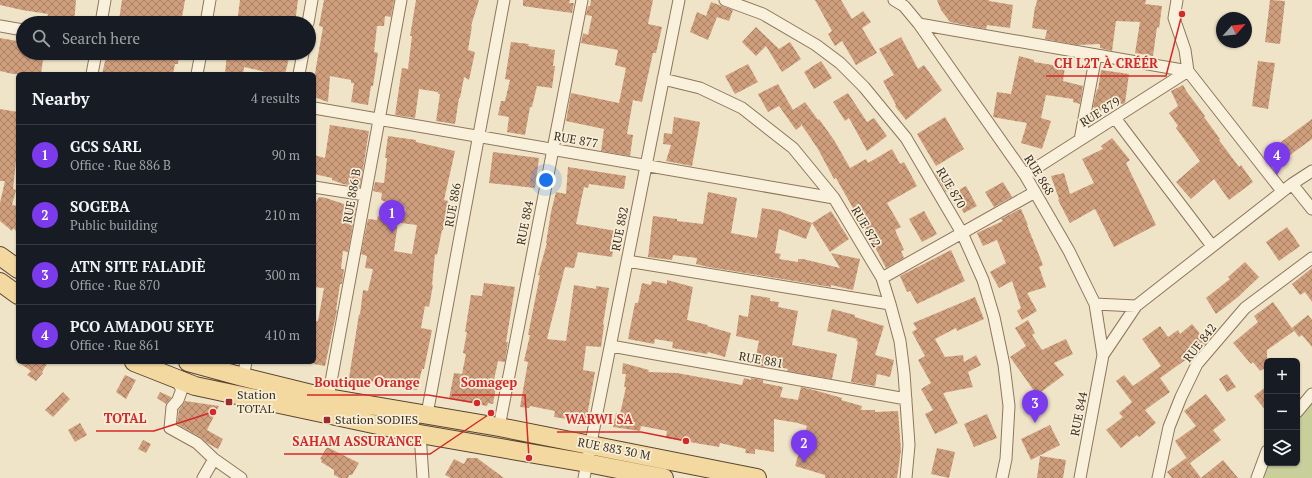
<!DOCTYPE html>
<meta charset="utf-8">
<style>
body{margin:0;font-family:"PT Serif",serif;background:#242831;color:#f1f3f6}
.controls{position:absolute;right:12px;bottom:12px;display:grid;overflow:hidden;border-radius:6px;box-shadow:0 1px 3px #0004}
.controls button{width:36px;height:36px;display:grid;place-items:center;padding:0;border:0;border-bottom:1px solid #363941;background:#171b24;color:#f1f3f6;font:20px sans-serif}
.compass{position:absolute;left:1216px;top:12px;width:36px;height:36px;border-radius:50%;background:#171b24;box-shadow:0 1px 3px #0004;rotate:63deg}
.you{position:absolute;left:546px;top:180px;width:14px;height:14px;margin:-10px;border:3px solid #fff;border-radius:50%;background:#1a73e8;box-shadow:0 0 0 6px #1a73e833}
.badge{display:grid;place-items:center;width:26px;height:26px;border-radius:50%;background:#7c3aed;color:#fff;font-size:13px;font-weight:700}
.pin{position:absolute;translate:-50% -33px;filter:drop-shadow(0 1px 2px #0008)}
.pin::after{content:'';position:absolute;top:21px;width:14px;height:12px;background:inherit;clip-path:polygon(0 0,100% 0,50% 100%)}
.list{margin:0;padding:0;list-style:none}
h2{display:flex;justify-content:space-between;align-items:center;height:52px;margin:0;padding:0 16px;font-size:17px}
h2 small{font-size:13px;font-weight:400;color:#9ea1a6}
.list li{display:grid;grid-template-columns:26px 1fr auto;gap:12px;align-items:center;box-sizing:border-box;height:60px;padding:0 16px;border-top:1px solid #363941}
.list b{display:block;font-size:15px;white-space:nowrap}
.list p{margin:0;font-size:13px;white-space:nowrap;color:#9ea1a6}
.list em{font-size:13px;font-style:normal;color:#9ea1a6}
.icon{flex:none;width:22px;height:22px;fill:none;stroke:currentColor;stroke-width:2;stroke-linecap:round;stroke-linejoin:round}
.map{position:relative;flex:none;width:1312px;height:478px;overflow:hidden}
.search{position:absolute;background:#171b24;box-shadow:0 1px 3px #0004;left:16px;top:16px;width:300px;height:44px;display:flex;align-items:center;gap:10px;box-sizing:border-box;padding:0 14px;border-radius:22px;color:#9ea1a6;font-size:15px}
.panel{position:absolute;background:#171b24;box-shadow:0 1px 3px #0004;left:16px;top:72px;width:300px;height:292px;border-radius:6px}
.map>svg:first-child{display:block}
</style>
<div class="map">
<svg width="1312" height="478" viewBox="0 0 1312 478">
<defs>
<pattern id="building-cross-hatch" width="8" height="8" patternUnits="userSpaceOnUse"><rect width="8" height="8" fill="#cf9f7d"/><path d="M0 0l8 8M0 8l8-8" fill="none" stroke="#a98266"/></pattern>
</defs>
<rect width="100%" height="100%" fill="#f0e4c8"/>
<path fill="#c9cf9b" d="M1312 399V478H1264L1268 463H1297V420Z"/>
<path fill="url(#building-cross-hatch)" d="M0 0H76L74 23H46L48 14 22 10 0 5Z
M122 0H185L181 23H131L119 20Z
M240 0H298L295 23 269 18 268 23H237Z
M324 0H394L391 17 385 16 384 26H377L374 52 378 53 373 86H371L368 105 351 102 354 83H351V80L330 76 328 102 314 97V79L323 27 319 26Z
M416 0H479L471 26H472L468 50 475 52 469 80 464 77 460 98H459L455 124 436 121 440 94H438V92L419 89 415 118 395 115 402 68 408 69 412 36H410Z
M523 0H570L569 3H574L572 13 523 6Z
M591 0H653L648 24 662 27 656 53H653L642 102 633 100 627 134 633 135 630 156 601 151 604 129 566 121 571 93 619 103 626 68 615 65 618 50 581 43 583 33 588 35 592 16 586 15 588 6H590Z
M815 0H841L852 19 863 11 871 22 862 28 877 53 856 65 842 41 835 46 828 34 832 31Z
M937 0H989V1L1013 5 1010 28 987 25 986 29 950 22 941 10Z
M1037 0H1146L1145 4 1162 6 1159 28 1157 27 1153 56 1135 53 1140 22 1116 21 1112 51 1100 48V44L1077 45 1045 39 1047 30 1032 28 1035 6H1036Z
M1270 0 1285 1 1280 44 1265 42Z
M711 2 733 10 729 21 717 17 708 40 690 32 697 12 706 16Z
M756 27 779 49 790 42 801 59 782 72 766 46 756 56 742 42Z
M901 37 918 69 924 65 942 90 906 120 895 106 896 105 883 81 894 75 879 49Z
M0 38 23 42V53H44L41 74H13L0 71Z
M511 42 529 44 528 46 555 50 553 66H555L552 88 537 86 532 107H530L525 135 507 132 509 117 498 115 501 101H505L510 80 505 79Z
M107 53H179L178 64H175L173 74H102Z
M227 53H265L289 58 285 74H275L244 67 243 74H225Z
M1019 56 1034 60V62L1065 67 1063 81 1083 86 1080 104 1073 102V99L1046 95 1041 118 1051 121 1042 149 1021 143 1027 123 993 117 997 92 1011 94Z
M821 61 832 78 814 89 804 72Z
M1258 61 1275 63 1268 109 1252 106Z
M748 64 758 82 735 94 725 76Z
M1101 70 1129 74 1125 103 1123 104 1116 103 1095 113V108L1093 107 1097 89 1098 90Z
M778 84 793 110 805 102 818 120 819 119 834 140 850 168 866 159 868 163 892 149 900 164 904 162 917 186 887 203 901 227 895 230 904 250 901 251 904 258 886 268 859 217H858L836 178 834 179 818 149 801 124V126L796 130 779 106 768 112 758 94Z
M1183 85 1187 92 1205 116 1204 117 1220 139 1219 140 1239 167 1241 165 1253 182 1229 200 1214 179 1191 199 1176 182 1200 161 1176 128 1178 126 1169 113 1178 106 1171 91Z
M848 93 867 122 874 118 887 136 867 151 849 118 845 121 833 102Z
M0 109 18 112V142L13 189 16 190 12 205 18 206V233L13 228 12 231 0 221V203L5 181H0Z
M674 117 700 122 692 166 666 161 671 145 663 144 664 133 672 134Z
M945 117 964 149 936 166 917 134Z
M1312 119V139L1290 155 1281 142Z
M330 125 369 131 360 187 343 184 332 180V178L314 174V155L325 158Z
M388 136 416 140V142L455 151 444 200 448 201 443 230H442L437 255 435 254 432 285H433L429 307 425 306 421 328 432 330 424 369H422L417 390 401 388V387L393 385 349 378 359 314 360 315 363 290 368 291 373 269 365 268 367 256 361 254 368 219 377 220 378 216 398 222 394 251 412 254 417 225 401 223 406 209 381 200 382 193 373 191 375 182 384 183 387 158H385Z
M1112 138 1130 160 1126 163 1156 225 1114 247 1095 209 1070 223 1058 200 1059 199 1051 176 1064 173 1070 194 1094 183 1082 159 1103 149 1101 146Z
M493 152 539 158 535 188 489 183Z
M568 167 626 176 624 189 589 184 588 188 584 187 576 224 616 231 612 257 578 252 574 268 565 267 547 339 566 341 574 285 596 289V286L609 288 603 324 604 325 601 347 586 346 583 370 595 372 586 422 554 417 555 411 530 406 529 408 520 407 528 362 524 361 530 335H528L540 275H538L547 243H546L551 212 556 192 566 194Z
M941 169 952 189 946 192 935 173Z
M1003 182 1012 197 994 207 985 192Z
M966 186 977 206 964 213 953 193Z
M708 192 737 198 731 233 757 238 762 208 779 211 812 223 806 239 779 229 775 253 781 254 779 259 798 262V259H803L840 268 831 253 860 259 853 290 831 285V287L708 267 696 264 697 258 673 255 672 260 648 257 653 216 677 219V221L703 224Z
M319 197 326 198 356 208 348 252 343 251 341 269H344L342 284H340L336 310H337L325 366 314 364V327L315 321H318L324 288 314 287V205Z
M1020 209H1021L1028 225H1027L1043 265 1039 267 1046 287 1027 293 1037 311 1022 320 1017 311 1021 308 1012 281 999 288 990 272 1006 263 997 240 983 246 977 233 1003 221 1001 219Z
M831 211 849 239 830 252 812 223Z
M924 211 937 234 922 242 909 219Z
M1287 227 1300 246 1279 261 1266 242Z
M951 250 965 281 917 304 910 291 907 292 900 276Z
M1245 262 1259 277 1238 297 1216 314 1206 298 1230 279 1228 277Z
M1312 268V302L1305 292 1300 295 1292 284Z
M667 280 693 287 687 320 708 325 707 326 731 333 725 357 708 352 707 354 672 348 673 342 655 339 654 344 628 339 635 303H638L642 283 651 285 652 281 667 284Z
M484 283 515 287 506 342H508L505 362 498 361 494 380 497 381 493 404 488 403 487 406 449 399 454 373 462 374 466 354 463 353 467 332H465L471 295 482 296Z
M751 295 770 298V301L779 302 778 307 798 311 792 345 837 354 832 379 787 371 788 369 766 364V367L754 365 759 341 736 336 739 315 748 317Z
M975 297 984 319 957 331 956 328 935 339 945 357 963 355 964 362 976 355 981 365 968 372 973 387 943 393 958 423 935 434 925 414 933 410 921 389 931 383 918 360 925 356 912 332 917 329 913 323Z
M1273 302 1294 331 1267 350V367L1260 371 1253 362 1251 364 1233 343 1258 322 1254 316Z
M832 309 855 315V317L884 326 875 355 894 360 890 377 877 374 875 386 851 382 858 341H856L857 339 827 331Z
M1308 315 1312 320V347L1302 335 1299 337 1292 328Z
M1028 320 1035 333 1032 335 1042 350 1066 339 1073 354 1054 363 1064 375 1037 395 1010 357 1026 346 1015 328Z
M1192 324 1207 342 1198 351 1160 378 1170 392 1145 410 1156 423 1139 437 1137 435 1121 448 1106 430 1123 417 1119 413 1132 402 1116 381 1124 375 1133 386 1161 366 1142 339 1160 326 1168 337 1178 330 1180 334Z
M18 362H48L42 372 43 373 36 381 27 375 31 371Z
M623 363 649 370 648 372 677 373 742 385 744 378 751 380V378L763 380V383L783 387 780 397 798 400 801 387 814 390 842 398 841 400 862 406 861 410H875V412L898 411 901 450 897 478H825V475L795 466 807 426 798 423 774 419V452L755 449V454L745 453 746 449 720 443 719 447 666 438 667 431 641 426 640 431 613 427 616 413 620 414 626 387H624L626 374H622Z
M1227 374 1236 387 1227 392 1219 379Z
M125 375 136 380 126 399 116 392Z
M1267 386V412L1254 396Z
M63 392 70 399 53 417 45 410Z
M160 392 171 397 166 404 157 398Z
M1206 394 1226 420 1213 430 1221 440 1190 463 1175 441 1196 426 1184 411Z
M185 401 219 406 207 430 223 439 218 449 207 443 200 437 177 424 179 410Z
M987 414 997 438 974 447 964 424Z
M80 423 87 435 75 442 68 430Z
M1050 425 1060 445 1031 460 1021 439Z
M143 440 151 444 146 453 138 449Z
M327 447 359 463 352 475H349L348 478H340L334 475V470L321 462 322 460 320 459Z
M937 448 955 452 949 478 931 474Z
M1040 456 1066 460 1063 478H1037Z
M467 458H477L504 478H451L445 475 454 459 464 464Z
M1186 458 1201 478 1223 460 1238 478H1172L1167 472Z"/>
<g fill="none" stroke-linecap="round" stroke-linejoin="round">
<defs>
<path id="street" d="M725 0 763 14 816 45 840 63 864 87 906 138 962 233 983 280 994 317 1004 365 1009 406 1006 459 1002 478
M894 0 904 6 919 24 1025 175 1069 251 1095 304 1103 355 1080 478
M1177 0 1174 18 1185 50 1188 71 1282 191
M101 23 105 0
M206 23 210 0
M308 23 312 0
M919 24 1188 71
M0 26 23 30
M92 74 96 53
M197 74 201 53
M299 74 303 53
M663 79 700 88 742 108 793 148 834 198 882 278 890 304 900 341 904 373 909 445 906 478
M314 108 834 198
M1115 118 1212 246
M1080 140 1096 55
M1025 175 1188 71
M1292 184 1312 209
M314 187 365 195
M627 261 890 304
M882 278 1035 192
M1095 304 1136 306
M611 346 906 399
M1103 355 1136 306 1292 184 1312 171
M243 377 246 362
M175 379 182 389 178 400 172 407 170 428 197 443 214 459 241 478
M328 398 401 0
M1297 412 1312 394
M427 414 504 0
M499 427 582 0
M420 434 423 478
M203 478 214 459
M584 478 679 0
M1158 478 1169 427 1181 397 1197 364 1245 308 1312 258
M1257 478 1267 451"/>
<path id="primary" d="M0 256 18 269
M0 282 18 295
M134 362 195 386 420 434 587 463 664 478
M188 362 243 377 328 398 499 427 757 478"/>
</defs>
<use href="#street" stroke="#8d765c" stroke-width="13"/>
<use href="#primary" stroke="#5b4430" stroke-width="20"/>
<use href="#street" stroke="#faf1dc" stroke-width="11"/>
<use href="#primary" stroke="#f3d9a0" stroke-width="18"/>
</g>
<g fill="#9e2a2b" stroke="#f7eed8" stroke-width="1.5">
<rect x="225" y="398" width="8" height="8" rx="2"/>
<rect x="323" y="416" width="8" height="8" rx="2"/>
</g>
<g text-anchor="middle" stroke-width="3.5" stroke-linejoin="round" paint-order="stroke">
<g font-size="12" fill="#3d2e20" stroke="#f7eed8">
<text transform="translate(1100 112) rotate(-32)" y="4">RUE 879</text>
<text transform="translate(576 140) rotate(10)" y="4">RUE 877</text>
<text transform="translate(1039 175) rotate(58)" y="4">RUE 868</text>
<text transform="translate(951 188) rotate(59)" y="4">RUE 870</text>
<text transform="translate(352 196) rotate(-80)" y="4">RUE 886 B</text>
<text transform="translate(453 205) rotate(-80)" y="4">RUE 886</text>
<text transform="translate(525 223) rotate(-79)" y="4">RUE 884</text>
<text transform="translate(866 227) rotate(59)" y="4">RUE 872</text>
<text transform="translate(620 229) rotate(-79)" y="4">RUE 882</text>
<text transform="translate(1200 343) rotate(-52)" y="4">RUE 842</text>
<text transform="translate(761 360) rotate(10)" y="4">RUE 881</text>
<text transform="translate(1079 414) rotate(-79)" y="4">RUE 844</text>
<text transform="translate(614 449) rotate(11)" y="4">RUE 883 30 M</text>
</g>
<g font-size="12" fill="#3d2e20" stroke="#f7eed8" text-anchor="start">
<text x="237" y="399">Station<tspan x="237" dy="14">TOTAL</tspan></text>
<text x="335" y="424">Station SODIES</text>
</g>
</g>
<path fill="none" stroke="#d62828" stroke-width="1.5" d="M1182 14L1166 76H1046M529 458L525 395H452M477 403L428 395H307M213 412L154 431H96M686 441L641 432H557M491 413L430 454H284"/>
<g fill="#d62828" stroke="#f7eed8" stroke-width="1.5">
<circle cx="1182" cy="14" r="4"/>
<circle cx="529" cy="458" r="4"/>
<circle cx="477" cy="403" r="4"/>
<circle cx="213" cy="412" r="4"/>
<circle cx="686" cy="441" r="4"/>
<circle cx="491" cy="413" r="4"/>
</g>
<g font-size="13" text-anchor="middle" font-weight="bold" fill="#d62828" stroke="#f7eed8" stroke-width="3.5" stroke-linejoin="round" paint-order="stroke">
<text x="1106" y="68">CH L2T À CRÉÉR</text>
<text x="489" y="387">Somagep</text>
<text x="367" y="387">Boutique Orange</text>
<text x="125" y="423">TOTAL</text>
<text x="599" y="424">WARWI SA</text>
<text x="357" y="446">SAHAM ASSURANCE</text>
</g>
</svg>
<div class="controls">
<button>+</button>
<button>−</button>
<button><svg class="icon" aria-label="layers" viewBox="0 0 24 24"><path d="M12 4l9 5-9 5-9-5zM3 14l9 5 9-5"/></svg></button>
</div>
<svg class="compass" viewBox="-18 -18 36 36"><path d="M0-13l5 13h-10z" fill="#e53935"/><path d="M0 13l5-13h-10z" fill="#9ea1a6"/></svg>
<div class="you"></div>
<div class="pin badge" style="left:392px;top:233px">1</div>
<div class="pin badge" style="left:804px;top:463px">2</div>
<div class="pin badge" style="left:1035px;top:423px">3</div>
<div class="pin badge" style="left:1277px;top:175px">4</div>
<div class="search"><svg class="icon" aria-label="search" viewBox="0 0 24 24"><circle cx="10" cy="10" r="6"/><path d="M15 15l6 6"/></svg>Search here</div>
<section class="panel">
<h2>Nearby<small>4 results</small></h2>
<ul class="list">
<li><span class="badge">1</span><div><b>GCS SARL</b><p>Office · Rue 886 B</p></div><em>90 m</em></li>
<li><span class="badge">2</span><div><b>SOGEBA</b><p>Public building</p></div><em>210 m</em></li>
<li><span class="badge">3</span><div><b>ATN SITE FALADIÈ</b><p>Office · Rue 870</p></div><em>300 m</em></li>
<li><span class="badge">4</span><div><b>PCO AMADOU SEYE</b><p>Office · Rue 861</p></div><em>410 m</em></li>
</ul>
</section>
</div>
